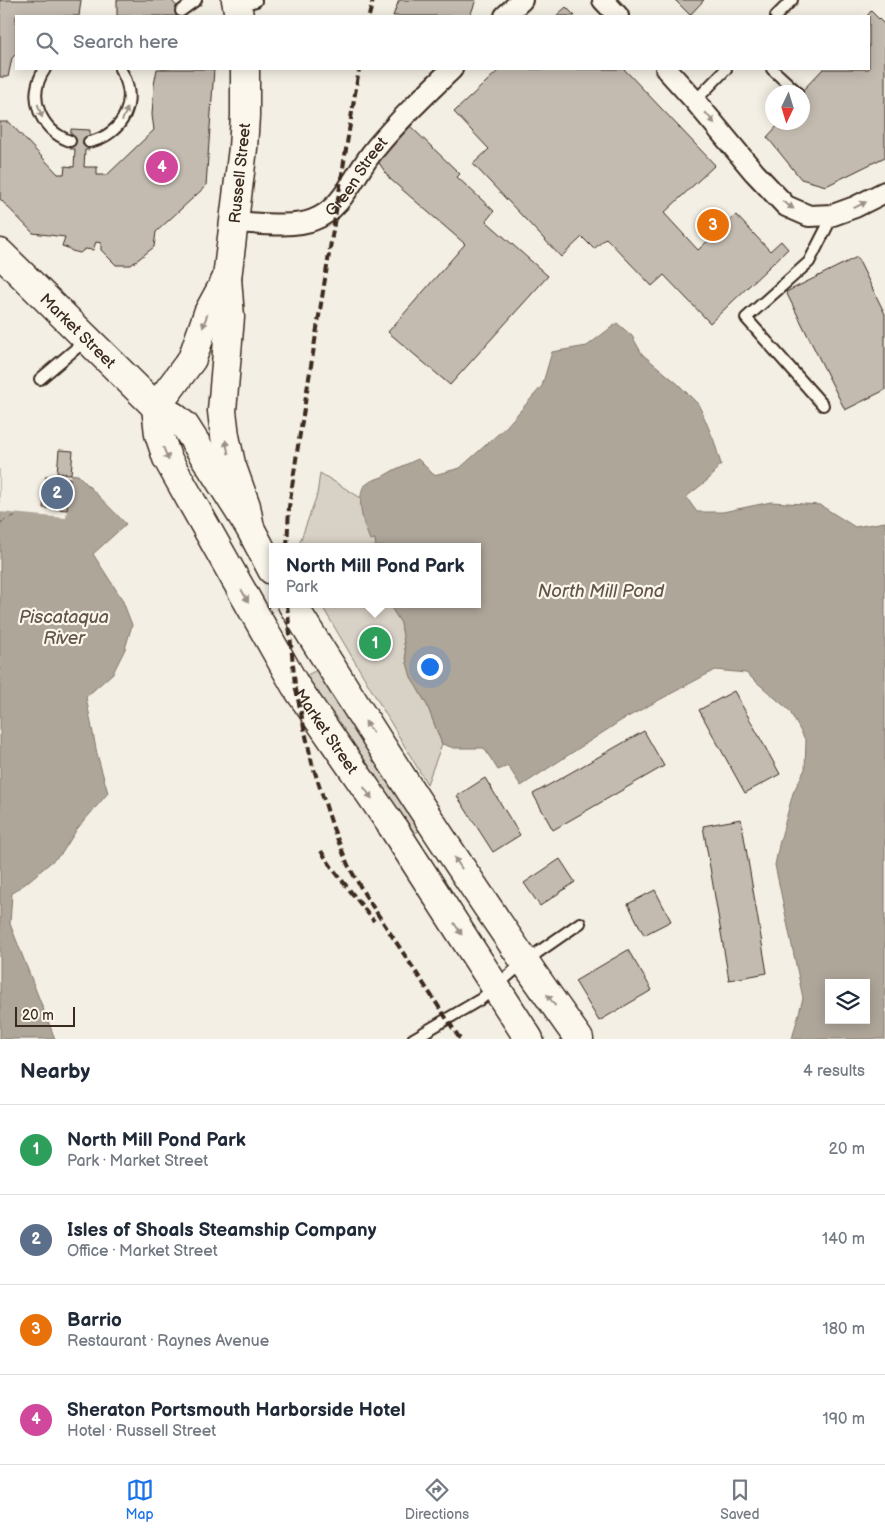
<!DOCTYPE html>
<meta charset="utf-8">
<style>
body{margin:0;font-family:"Balsamiq Sans",sans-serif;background:#f2f2f3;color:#1f2937}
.controls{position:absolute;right:15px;bottom:15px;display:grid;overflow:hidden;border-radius:0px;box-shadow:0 2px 12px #0003}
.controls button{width:45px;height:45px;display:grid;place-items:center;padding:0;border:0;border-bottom:1px solid #e0e1e3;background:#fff;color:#1f2937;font:25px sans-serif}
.compass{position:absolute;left:765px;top:85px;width:45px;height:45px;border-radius:50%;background:#fff;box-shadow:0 2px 12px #0003;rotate:184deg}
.scale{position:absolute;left:15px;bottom:12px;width:60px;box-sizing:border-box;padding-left:5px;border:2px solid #3b2a1e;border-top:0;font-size:14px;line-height:18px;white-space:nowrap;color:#3b2a1e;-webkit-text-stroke:4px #fbf7ec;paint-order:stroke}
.you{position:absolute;left:429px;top:666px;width:18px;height:18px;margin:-12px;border:4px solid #fff;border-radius:50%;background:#1a73e8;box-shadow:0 0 0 8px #1a73e833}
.badge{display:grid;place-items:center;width:32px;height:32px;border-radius:50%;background:#1a73e8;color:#fff;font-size:16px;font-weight:700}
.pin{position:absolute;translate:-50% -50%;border:2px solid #fff;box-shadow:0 1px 5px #0006}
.popup{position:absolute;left:269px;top:543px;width:212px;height:65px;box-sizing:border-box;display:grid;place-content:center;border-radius:0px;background:#fff;filter:drop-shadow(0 1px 4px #0005);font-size:16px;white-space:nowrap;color:#747a83}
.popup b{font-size:19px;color:#1f2937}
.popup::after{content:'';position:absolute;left:50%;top:100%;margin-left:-10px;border:10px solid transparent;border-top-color:#fff}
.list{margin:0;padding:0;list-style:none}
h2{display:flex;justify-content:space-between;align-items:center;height:65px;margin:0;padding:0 20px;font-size:21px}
h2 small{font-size:16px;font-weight:400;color:#747a83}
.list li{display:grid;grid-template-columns:32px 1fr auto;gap:15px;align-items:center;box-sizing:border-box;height:90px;padding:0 20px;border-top:1px solid #e0e1e3}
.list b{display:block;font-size:19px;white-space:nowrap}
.list p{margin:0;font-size:16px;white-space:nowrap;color:#747a83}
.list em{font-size:16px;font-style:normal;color:#747a83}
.icon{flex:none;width:28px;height:28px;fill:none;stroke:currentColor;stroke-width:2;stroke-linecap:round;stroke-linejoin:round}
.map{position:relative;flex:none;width:885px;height:1039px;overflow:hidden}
.search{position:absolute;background:#fff;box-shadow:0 2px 12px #0003;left:15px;right:15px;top:15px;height:55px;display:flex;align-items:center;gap:12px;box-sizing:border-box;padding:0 18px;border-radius:0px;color:#747a83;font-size:19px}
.sheet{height:425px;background:#fff}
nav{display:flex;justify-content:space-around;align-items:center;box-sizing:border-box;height:70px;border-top:1px solid #e0e1e3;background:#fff;font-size:14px;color:#747a83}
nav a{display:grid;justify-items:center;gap:2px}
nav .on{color:#1a73e8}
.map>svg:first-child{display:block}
</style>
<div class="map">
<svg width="885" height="1039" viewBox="0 0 885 1039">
<rect width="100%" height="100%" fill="#f3efe4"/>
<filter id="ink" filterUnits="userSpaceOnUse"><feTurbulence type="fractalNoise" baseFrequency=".02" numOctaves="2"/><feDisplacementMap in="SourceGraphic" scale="10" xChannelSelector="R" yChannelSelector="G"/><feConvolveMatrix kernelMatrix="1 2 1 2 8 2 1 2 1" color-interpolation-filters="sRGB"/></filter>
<g filter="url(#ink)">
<path fill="#d8d1c6" stroke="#8a7e72" d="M320 473 361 498 364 524 375 539 376 547H298L317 495Z
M323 604H389L401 623 407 663 419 691 427 705 442 744 427 784 322 606Z
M319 669 422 829 412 835 305 676Z"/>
<path fill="#afa69a" stroke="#817468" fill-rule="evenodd" d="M617 323 632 336 642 354 678 384 699 405 714 441 721 464 709 479 686 497 697 512H723L771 502 820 505 855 527 885 522V1039H792L803 998 775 865 779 845 793 793 805 769 806 741 789 710 746 673 715 670 622 720 521 786 508 766 498 770 484 748H454L442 744 427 705 411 677 407 663 401 623 389 604H478V547H376L375 539 370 540C363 523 357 504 363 487L371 481 382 477 394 470 418 459 434 475 460 468 506 427 542 386 552 352 587 346ZM829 983H866V1020H829Z
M0 469 78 475 126 524 93 554 122 599 132 625 125 649 113 673 86 697 97 754 108 793 77 829 62 853 25 884 12 893 10 924 55 1039H0Z"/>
<path fill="#f3efe4" d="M0 467 71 472 66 518 0 512Z"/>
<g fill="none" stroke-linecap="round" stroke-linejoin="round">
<path stroke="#645549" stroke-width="1" stroke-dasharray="6 5" stroke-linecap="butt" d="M0 523 18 514"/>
</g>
<path fill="#c3bbb0" stroke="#3b2a1e" d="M0 0H81L79 16H16V54L12 58 8 77H0Z
M117 0H171L186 16H117Z
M399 0H476L470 16H393Z
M675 0H704L690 15Z
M566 7 575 16H556Z
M871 11 885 25V157L826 186 801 179 767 137 781 122H802V92H801L823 69H869V16H867Z
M157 69H214L206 186 156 232 154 247 131 265H116L101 250V243L96 242 93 250 85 249 80 253 72 251 68 248 62 246 65 237 33 233 0 199V122H9L58 174H64L65 166 74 167 75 149H70L71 129 90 130 89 150H85L84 167H97V175H107L154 130 152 115 154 85Z
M500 69H624L715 165 664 213 698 250 736 215 770 251 781 241 788 249 710 323 664 275 652 286 606 238 594 249 582 237 561 257 473 164 489 149 454 112Z
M407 123 460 174 457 177 494 211 486 221 548 276 450 385 388 332 465 244 390 179 377 160Z
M857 257 885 314V390L845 410 786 292Z
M59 450 73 451 71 474 57 473Z
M46 476 70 478 67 510 43 508Z
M734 691 780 774 745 793 699 710Z
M644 731 664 766 553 830 533 794Z
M485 778 520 835 493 852 457 796Z
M741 819 767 973 729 980 703 826Z
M560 859 575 882 540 906 524 883Z
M655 890 671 921 644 935 628 904Z
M628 950 652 990 599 1021 575 981Z"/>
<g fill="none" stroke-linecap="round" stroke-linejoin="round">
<defs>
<path id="lane" d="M238 6 256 1
M181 11 196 0
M776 16 792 0
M45 69C26 96 40 130 70 141
M772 69 797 92
M695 101 726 69
M89 142C124 135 140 99 120 69
M40 379 86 340
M823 405 746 318 809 262 833 215
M413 1039 481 999 524 962 580 923"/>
<g id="street">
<path d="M603 0 618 16"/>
<path d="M505 16 522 0"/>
<path d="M666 69 695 101 754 172 786 206 809 216 833 215 855 207 885 192"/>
<path id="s1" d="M234 222C255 223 294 228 313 220 344 209 355 172 375 149 399 120 425 95 452 69"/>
</g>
<g id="secondary">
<path d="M236 0 239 16"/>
<path d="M245 69V116L243 148 227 278 230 317 222 411 225 436 231 464 246 506 250 528"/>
<path id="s2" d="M0 253 156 407 173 416 185 426 250 528 272 570"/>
<path id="s3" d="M156 407 159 434 167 458 295 685 392 826 529 1039"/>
<path d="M156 407 192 359 208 313 227 278"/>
<path d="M292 604C384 752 478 898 579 1039"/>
</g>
</defs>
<use href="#lane" stroke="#3b2a1e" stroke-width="14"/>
<use href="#street" stroke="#3b2a1e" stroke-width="24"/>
<use href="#secondary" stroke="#3b2a1e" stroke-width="31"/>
<use href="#lane" stroke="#fbf7ec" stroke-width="10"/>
<use href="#street" stroke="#fbf7ec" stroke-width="20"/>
<use href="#secondary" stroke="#fbf7ec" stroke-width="28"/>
<path stroke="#3b2a1e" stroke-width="4" stroke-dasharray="8 4" stroke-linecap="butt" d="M369 16 373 0
M287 547 289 507 298 446 359 69
M287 604 295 685 304 727 312 763 333 828 348 865 365 895 460 1039
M321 851 333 869 374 921"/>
</g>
<defs><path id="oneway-solid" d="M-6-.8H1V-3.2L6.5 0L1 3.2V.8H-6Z" transform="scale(1.25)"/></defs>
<g fill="#9b9085">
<use href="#oneway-solid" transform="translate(40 111) rotate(71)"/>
<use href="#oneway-solid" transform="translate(125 114) rotate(-67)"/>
<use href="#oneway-solid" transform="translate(710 118) rotate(50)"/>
<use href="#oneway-solid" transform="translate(788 205) rotate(33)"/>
<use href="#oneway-solid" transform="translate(860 205) rotate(-26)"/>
<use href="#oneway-solid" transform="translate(205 321) rotate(109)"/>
<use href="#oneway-solid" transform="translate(227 447) rotate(-102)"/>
<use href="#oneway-solid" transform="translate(166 454) rotate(68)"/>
<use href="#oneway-solid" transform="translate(245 596) rotate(60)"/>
<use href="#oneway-solid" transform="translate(369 727) rotate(-123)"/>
<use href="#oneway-solid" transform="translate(368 793) rotate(55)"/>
<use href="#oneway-solid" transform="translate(458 863) rotate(-123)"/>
<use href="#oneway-solid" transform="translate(458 929) rotate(57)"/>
<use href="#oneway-solid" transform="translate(551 1000) rotate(-126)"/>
</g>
</g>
<g text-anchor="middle" stroke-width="4.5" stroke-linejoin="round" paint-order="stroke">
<g font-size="16" fill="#3b2a1e" stroke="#fbf7ec">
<text transform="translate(239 173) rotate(-84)" y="6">Russell Street</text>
<text dy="6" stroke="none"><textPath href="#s1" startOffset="142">Green Street</textPath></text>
<text dy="6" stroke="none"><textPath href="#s2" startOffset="110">Market Street</textPath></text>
<text dy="6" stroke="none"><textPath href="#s3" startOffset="369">Market Street</textPath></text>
</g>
<g font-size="18" font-style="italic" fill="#645549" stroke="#fbf7ec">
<text x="601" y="597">North Mill Pond</text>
<text x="64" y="623">Piscataqua<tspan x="64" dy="21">River</tspan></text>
</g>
</g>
</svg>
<div class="controls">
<button><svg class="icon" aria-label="layers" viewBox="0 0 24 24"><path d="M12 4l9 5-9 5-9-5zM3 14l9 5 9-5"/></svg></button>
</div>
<svg class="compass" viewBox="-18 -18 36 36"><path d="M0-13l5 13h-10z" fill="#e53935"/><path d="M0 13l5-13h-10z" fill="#747a83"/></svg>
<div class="scale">20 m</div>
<div class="you"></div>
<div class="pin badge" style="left:375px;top:643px;background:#2e9e5b">1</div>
<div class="popup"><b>North Mill Pond Park</b>Park</div>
<div class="pin badge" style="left:57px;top:493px;background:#5c6f8a">2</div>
<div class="pin badge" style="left:713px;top:225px;background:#e8710a">3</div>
<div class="pin badge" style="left:162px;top:167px;background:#d1479c">4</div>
<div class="search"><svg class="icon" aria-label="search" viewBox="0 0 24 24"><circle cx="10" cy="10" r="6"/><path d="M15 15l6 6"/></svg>Search here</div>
</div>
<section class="sheet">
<h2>Nearby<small>4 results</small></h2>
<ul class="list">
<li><span class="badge" style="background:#2e9e5b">1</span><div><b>North Mill Pond Park</b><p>Park · Market Street</p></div><em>20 m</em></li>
<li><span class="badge" style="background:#5c6f8a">2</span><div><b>Isles of Shoals Steamship Company</b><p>Office · Market Street</p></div><em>140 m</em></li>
<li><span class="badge" style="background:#e8710a">3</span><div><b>Barrio</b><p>Restaurant · Raynes Avenue</p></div><em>180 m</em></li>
<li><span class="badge" style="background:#d1479c">4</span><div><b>Sheraton Portsmouth Harborside Hotel</b><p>Hotel · Russell Street</p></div><em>190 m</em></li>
</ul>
</section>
<nav>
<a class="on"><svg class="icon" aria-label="map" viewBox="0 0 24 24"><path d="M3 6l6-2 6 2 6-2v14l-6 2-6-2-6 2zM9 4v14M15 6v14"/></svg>Map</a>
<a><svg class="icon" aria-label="directions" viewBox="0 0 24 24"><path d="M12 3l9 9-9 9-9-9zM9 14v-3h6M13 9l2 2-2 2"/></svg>Directions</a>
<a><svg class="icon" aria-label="saved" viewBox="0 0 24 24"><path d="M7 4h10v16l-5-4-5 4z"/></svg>Saved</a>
</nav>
